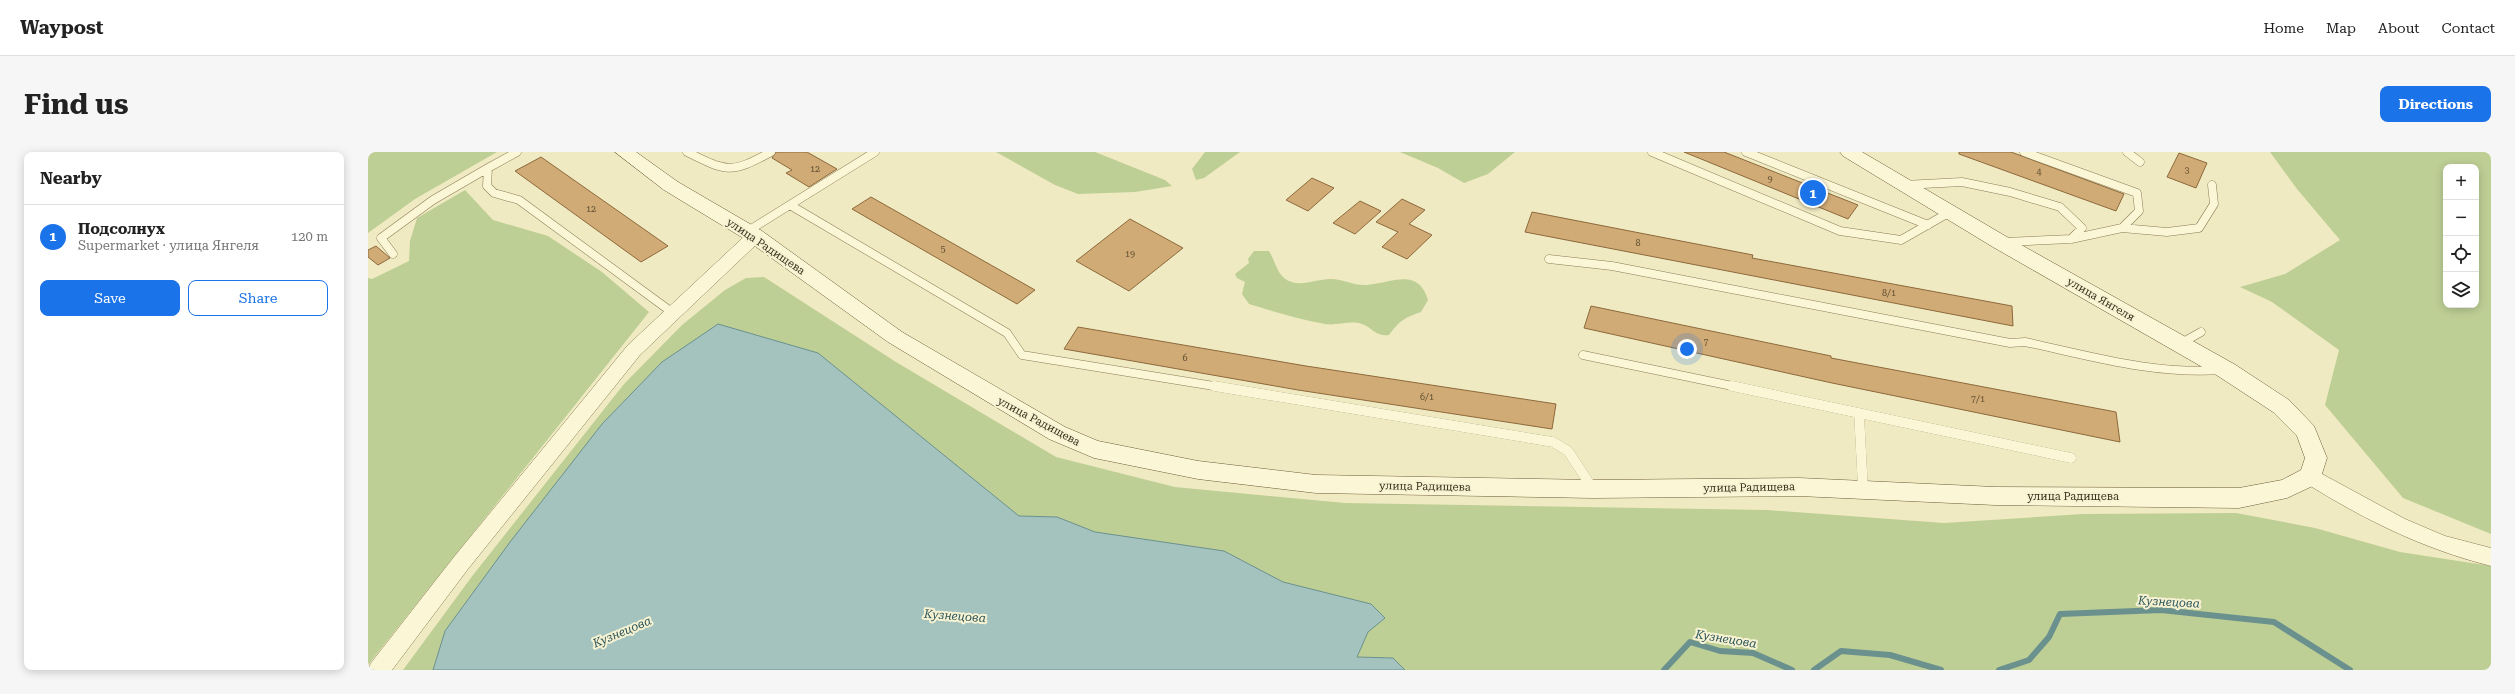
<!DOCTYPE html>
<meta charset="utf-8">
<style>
body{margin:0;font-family:"Roboto Serif",serif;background:#f6f6f6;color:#222}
.controls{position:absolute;right:12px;top:12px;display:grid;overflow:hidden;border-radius:8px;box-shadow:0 2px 10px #0003}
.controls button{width:36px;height:36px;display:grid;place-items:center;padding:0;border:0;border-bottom:1px solid #e0e0e0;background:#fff;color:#222;font:20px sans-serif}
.you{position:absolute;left:1319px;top:197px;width:14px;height:14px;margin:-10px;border:3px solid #fff;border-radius:50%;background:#1a73e8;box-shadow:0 0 0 6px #1a73e833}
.badge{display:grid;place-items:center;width:26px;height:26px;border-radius:50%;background:#1a73e8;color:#fff;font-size:13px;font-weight:700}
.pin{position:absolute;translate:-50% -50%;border:2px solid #fff;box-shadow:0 1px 4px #0006}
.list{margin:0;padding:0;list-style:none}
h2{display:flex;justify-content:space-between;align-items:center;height:52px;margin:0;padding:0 16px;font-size:17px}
h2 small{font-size:13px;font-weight:400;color:#767676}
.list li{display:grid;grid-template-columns:26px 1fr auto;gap:12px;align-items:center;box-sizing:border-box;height:64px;padding:0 16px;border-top:1px solid #e0e0e0}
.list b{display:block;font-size:15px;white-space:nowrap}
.list p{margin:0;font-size:13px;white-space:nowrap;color:#767676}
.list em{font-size:13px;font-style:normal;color:#767676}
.actions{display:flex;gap:8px;padding:12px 16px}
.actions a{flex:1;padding:9px 0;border:1px solid #1a73e8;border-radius:8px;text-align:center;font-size:14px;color:#1a73e8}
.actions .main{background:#1a73e8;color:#fff}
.icon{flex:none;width:22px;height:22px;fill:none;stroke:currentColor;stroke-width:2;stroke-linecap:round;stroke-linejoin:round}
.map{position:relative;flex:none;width:2123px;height:518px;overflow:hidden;border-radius:8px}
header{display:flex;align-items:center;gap:24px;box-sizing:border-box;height:56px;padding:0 20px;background:#fff;border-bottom:1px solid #e0e0e0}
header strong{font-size:19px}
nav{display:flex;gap:22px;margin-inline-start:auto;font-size:14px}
.intro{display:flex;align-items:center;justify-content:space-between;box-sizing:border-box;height:96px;padding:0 24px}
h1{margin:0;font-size:28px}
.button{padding:10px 18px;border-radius:8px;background:#1a73e8;color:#fff;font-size:14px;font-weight:700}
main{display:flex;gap:24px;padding:0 24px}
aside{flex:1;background:#fff;border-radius:8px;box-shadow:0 2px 10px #0003}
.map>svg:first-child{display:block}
</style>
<header>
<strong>Waypost</strong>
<nav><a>Home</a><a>Map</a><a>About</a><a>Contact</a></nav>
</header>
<div class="intro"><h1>Find us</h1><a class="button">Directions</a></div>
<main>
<aside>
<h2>Nearby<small></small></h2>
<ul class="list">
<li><span class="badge">1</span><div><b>Подсолнух</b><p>Supermarket · улица Янгеля</p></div><em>120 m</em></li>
</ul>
<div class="actions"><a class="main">Save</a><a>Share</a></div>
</aside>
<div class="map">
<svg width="2123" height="518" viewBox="0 0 2123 518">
<rect width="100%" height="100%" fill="#f0eac2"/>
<path fill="#becf95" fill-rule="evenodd" d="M0 0H129L47 47 0 81Z
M628 0H727L797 28 804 34 767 40 710 42 687 33Z
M837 0H872L836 26 828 28 824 17Z
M1032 0H1147L1120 22 1096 31 1070 16Z
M1902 0H2123V382L2035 346 1957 253 1971 198 1904 150 1872 135 1917 122 1972 88 1929 37ZM2078 15H2108V153H2078Z
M97 38 125 68 180 84 234 120 281 160 0 513V126L4 127 41 109 42 89 49 66Z
M886 99H901C906 107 909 120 916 126 930 137 947 127 963 127 975 127 987 134 999 133 1024 131 1050 115 1060 148L1053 160C1037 165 1030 170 1021 183 1008 185 1005 176 994 172 982 168 969 174 957 172 931 167 906 160 881 152L874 142 877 130 869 126 867 122 881 111 880 107Z
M396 125 528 210 688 305 807 335 977 351 1399 358 1576 371 1714 362 1868 361 1947 376 2032 400 2123 414V518H35L105 423 256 232 314 173 357 138 378 126Z"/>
<path fill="#a4c3bf" stroke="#6b918e" d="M350 172 450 201 651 364 689 365 727 380 856 399 915 430 1003 452 1017 466 1000 480 989 505 1025 506 1037 518H65L77 479 142 390 234 272 294 210Z"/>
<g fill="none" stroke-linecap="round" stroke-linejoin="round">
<path stroke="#6b918e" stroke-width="6" d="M1296 518 1322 490 1352 499 1385 501 1424 518
M1446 518 1473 499 1522 503 1573 518
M1631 518 1661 508 1681 485 1692 462 1793 458 1906 470 1982 518"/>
</g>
<path fill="#d1ab75" stroke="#8c693c" d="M408 0H439L469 17 441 35 418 21 424 18 404 6Z
M1316 0H1356L1490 53 1480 67Z
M1591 0H1643L1756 42 1748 59 1591 2Z
M1811 1 1839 11 1828 36 1799 25Z
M173 5 300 94 273 110 147 19Z
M944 26 966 36 940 59 918 48Z
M503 45 667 138 649 152 484 57Z
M1034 47 1057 58 1041 72 1064 83 1039 107 1014 95 1030 80 1008 70Z
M992 49 1013 59 987 82 965 71Z
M1164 60 1385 103 1384 106 1644 154 1645 174 1157 80Z
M762 67 815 96 761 139 708 109Z
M8 94 22 106 10 113 0 105V98Z
M1223 154 1463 204V206L1748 260 1752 290 1464 231 1216 176Z
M710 175 938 214 1188 252 1184 277 930 238 696 197Z"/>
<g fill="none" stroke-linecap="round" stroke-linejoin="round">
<defs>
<path id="lane-far1" d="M149 0 120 16 119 34 126 41 151 48 305 161
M319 0C359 20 363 22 403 0
M1284 0 1472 79 1533 88 1582 60
M1378 0 1560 73
M1656 0 1769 41 1771 59 1754 76
M1759 0 1772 10
M1536 33 1594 30 1642 40 1692 55 1714 76 1703 87
M422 53 639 181 654 203 852 235
M380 79 507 0
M1636 90 1703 87 1754 76 1799 80 1831 76 1846 52 1844 33
M25 102 13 86 65 48 120 16
M1181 107 1244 114 1642 191 1657 190C1723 204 1786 223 1854 218
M1812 192 1833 180
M1215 203 1369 235"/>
<path id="lane" d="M846 234 1185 290 1200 299 1225 337
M1364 234 1703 306
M1491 261 1495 337"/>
<path id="street" d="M387 78 393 80 395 84 393 88 272 203 100 417 24 518H0L3 511 86 405 260 193 381 80Z
M1943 316 2037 367 2077 384 2123 396V414C2055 397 1995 367 1936 330L1933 324 1936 318Z"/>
<path id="secondary" d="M247 0H268L310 30 394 79 534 180 697 275 730 289 830 309 948 323 1225 328 1431 326 1627 335 1871 336 1914 328 1933 318 1937 306 1929 284 1905 260 1850 224 1625 95 1475 4 1472 0H1494L1639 85 1866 212 1921 248 1946 274 1959 306 1951 331 1919 346 1871 356 1627 353 1431 344 1225 346 948 341 830 327 726 306 681 287 520 190 380 89 296 38Z"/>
</defs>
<use href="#lane-far1" stroke="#8b7c58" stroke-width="9"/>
<use href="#lane" stroke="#8b7c58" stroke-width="10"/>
<use href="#street" stroke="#8b7c58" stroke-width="1"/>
<use href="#secondary" stroke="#6d5d3b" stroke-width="1"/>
<use href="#lane-far1" stroke="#fbf6d5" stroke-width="8"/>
<use href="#lane" stroke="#fbf6d5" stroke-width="10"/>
<use href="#street" fill="#fbf6d5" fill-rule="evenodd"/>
<use href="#secondary" fill="#fbf6d5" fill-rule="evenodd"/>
</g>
<g text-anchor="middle" stroke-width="4" stroke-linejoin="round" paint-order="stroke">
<g font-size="9" fill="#604f33">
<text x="447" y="20">12</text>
<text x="1819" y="21">3</text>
<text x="1671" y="23">4</text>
<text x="1402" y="30">9</text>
<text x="223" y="60">12</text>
<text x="1270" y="94">8</text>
<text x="575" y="100">5</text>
<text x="762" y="105">19</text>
<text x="1521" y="144">8/1</text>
<text x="1338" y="193">7</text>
<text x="817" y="209">6</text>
<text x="1059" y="248">6/1</text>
<text x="1610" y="250">7/1</text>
</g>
<g font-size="11" fill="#3a301d" stroke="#f7f3d2">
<text transform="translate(398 94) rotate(34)" y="4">улица Радищева</text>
<text transform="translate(1733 147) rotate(30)" y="4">улица Янгеля</text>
<text transform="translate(671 269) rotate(28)" y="4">улица Радищева</text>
<text transform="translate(1057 334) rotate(1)" y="4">улица Радищева</text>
<text transform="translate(1381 335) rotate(-1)" y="4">улица Радищева</text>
<text x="1705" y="348">улица Радищева</text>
</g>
<g font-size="12" font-style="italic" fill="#2b555b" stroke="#f7f3d2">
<text transform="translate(1801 450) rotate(3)" y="4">Кузнецова</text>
<text transform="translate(587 464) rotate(4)" y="4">Кузнецова</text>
<text transform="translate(254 480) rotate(-23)" y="4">Кузнецова</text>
<text transform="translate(1358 487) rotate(9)" y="4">Кузнецова</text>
</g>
</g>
</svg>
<div class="controls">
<button>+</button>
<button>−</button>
<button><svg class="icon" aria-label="locate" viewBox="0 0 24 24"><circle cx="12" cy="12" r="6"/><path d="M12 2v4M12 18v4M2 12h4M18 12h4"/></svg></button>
<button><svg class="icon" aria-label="layers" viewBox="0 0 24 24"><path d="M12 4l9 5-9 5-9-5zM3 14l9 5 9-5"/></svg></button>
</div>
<div class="you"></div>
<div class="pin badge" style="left:1445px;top:41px">1</div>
</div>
</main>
